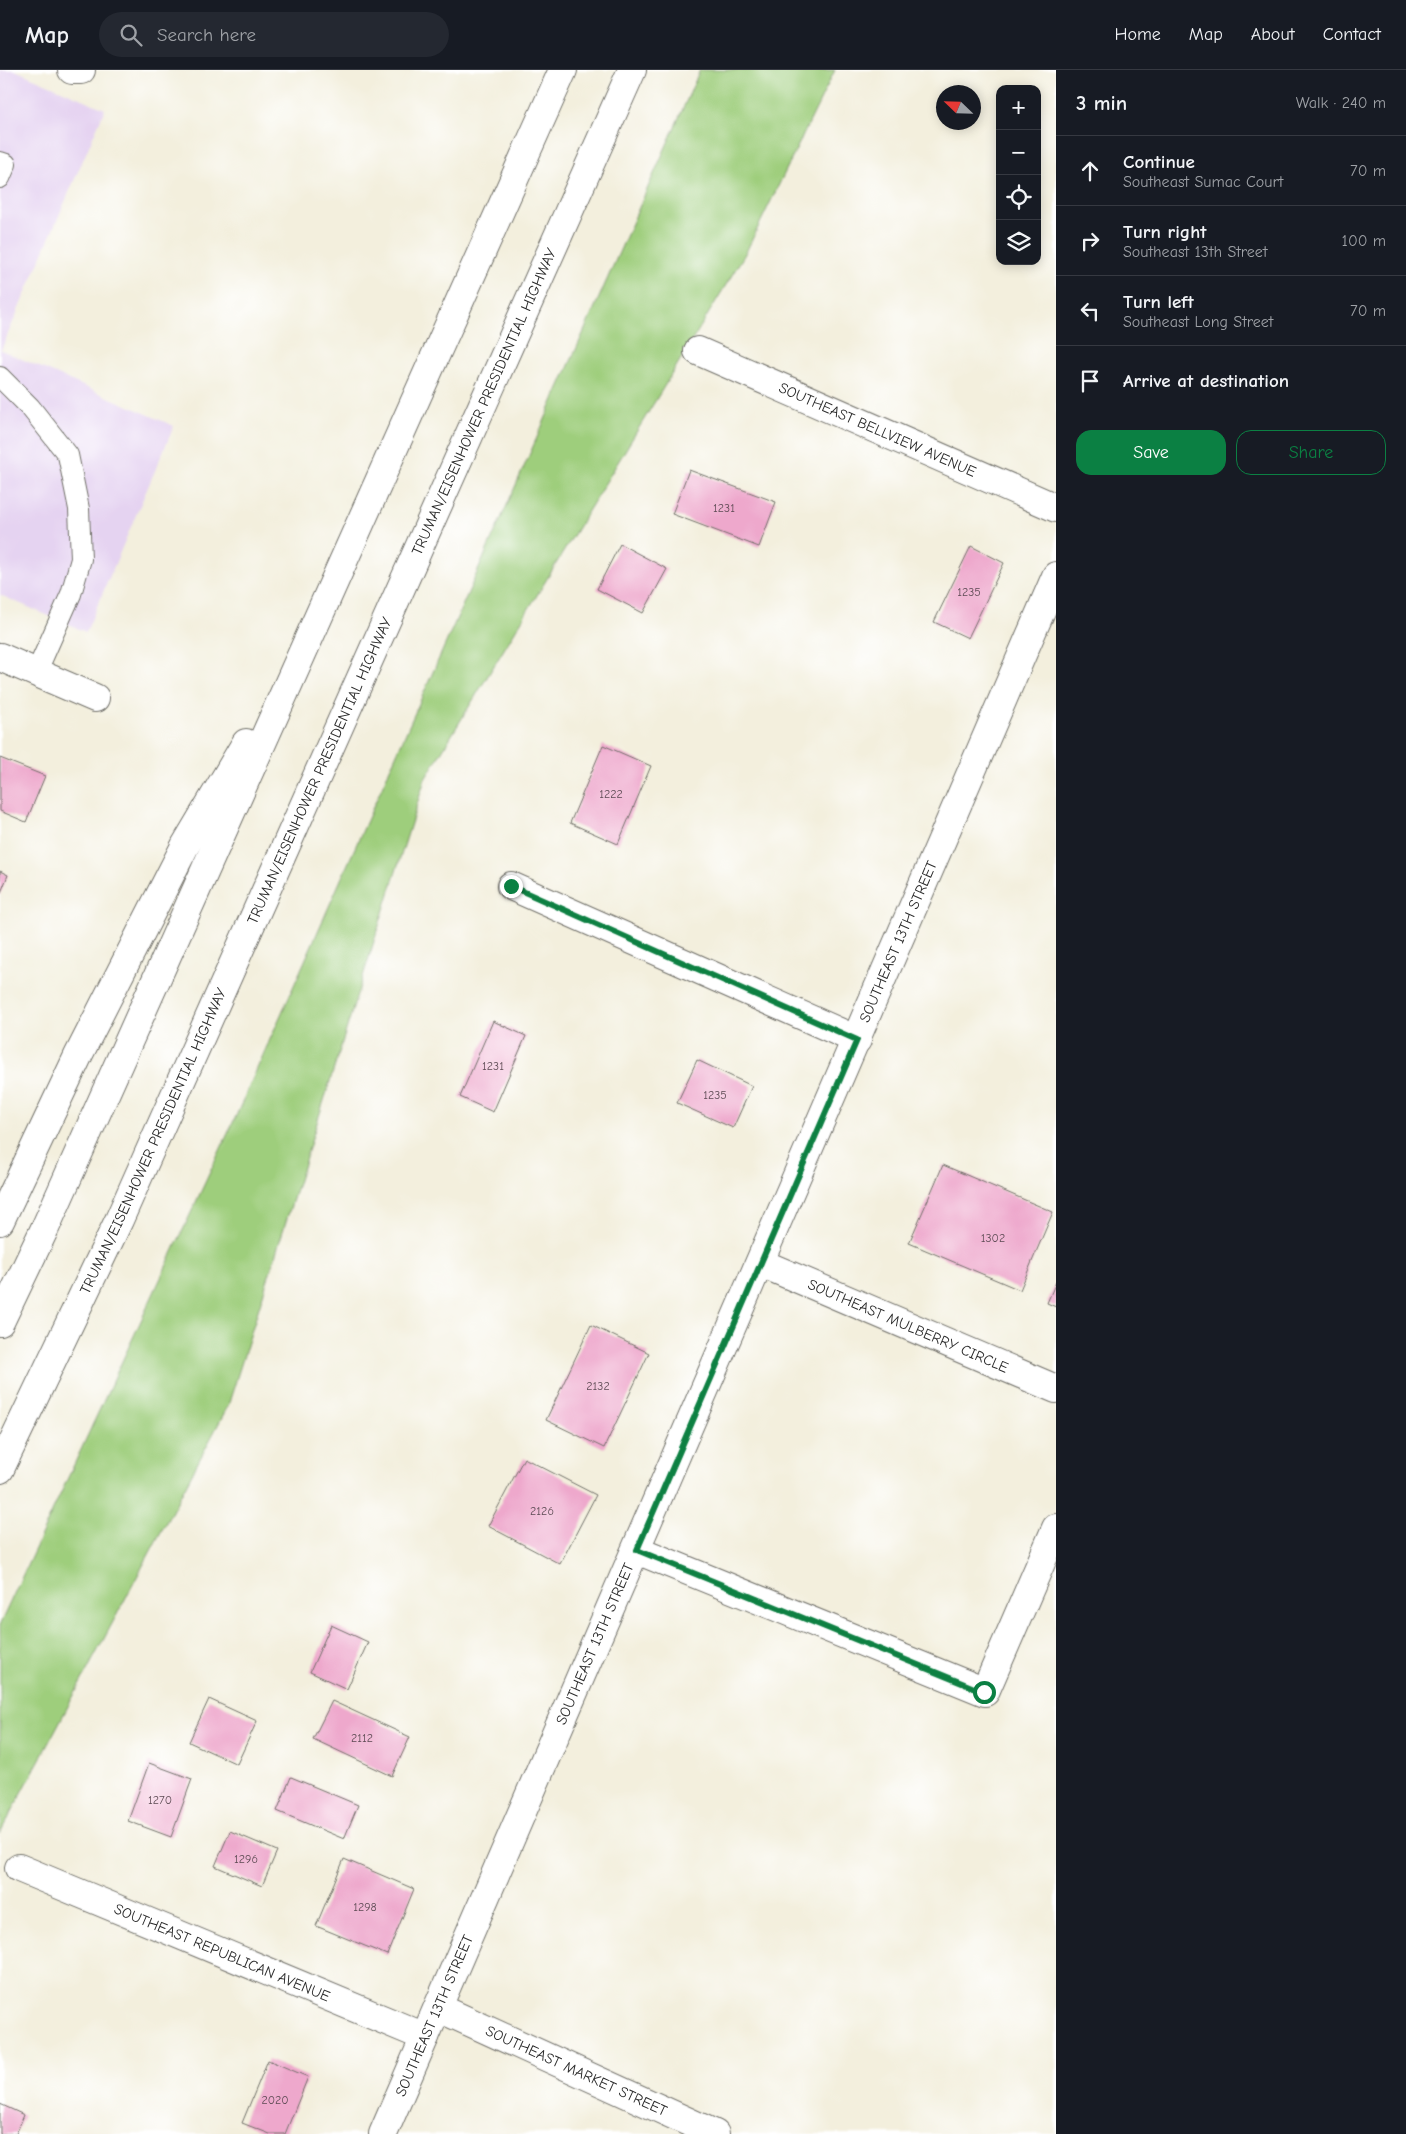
<!DOCTYPE html>
<meta charset="utf-8">
<style>
body{margin:0;font-family:"Comic Neue",sans-serif;background:#242831;color:#f1f3f6}
.controls{position:absolute;right:15px;top:15px;display:grid;overflow:hidden;border-radius:10px;box-shadow:0 2px 12px #0003}
.controls button{width:45px;height:45px;display:grid;place-items:center;padding:0;border:0;border-bottom:1px solid #363941;background:#171b24;color:#f1f3f6;font:25px sans-serif}
.compass{position:absolute;left:936px;top:15px;width:45px;height:45px;border-radius:50%;background:#171b24;box-shadow:0 2px 12px #0003;rotate:293deg}
.stop{position:absolute;width:15px;height:15px;margin:-11px;border:4px solid #0b8043;border-radius:50%;background:#fff}
.stop.end{background:#0b8043;border-color:#fff;box-shadow:0 1px 5px #0008}
.list{margin:0;padding:0;list-style:none}
h2{display:flex;justify-content:space-between;align-items:center;height:65px;margin:0;padding:0 20px;font-size:21px}
h2 small{font-size:16px;font-weight:400;color:#9ea1a6}
.list li{display:grid;grid-template-columns:32px 1fr auto;gap:15px;align-items:center;box-sizing:border-box;height:70px;padding:0 20px;border-top:1px solid #363941}
.list b{display:block;font-size:19px;white-space:nowrap}
.list p{margin:0;font-size:16px;white-space:nowrap;color:#9ea1a6}
.list em{font-size:16px;font-style:normal;color:#9ea1a6}
.actions{display:flex;gap:10px;padding:15px 20px}
.actions a{flex:1;padding:11px 0;border:1px solid #0b8043;border-radius:15px;text-align:center;font-size:18px;color:#0b8043}
.actions .main{background:#0b8043;color:#fff}
.icon{flex:none;width:28px;height:28px;fill:none;stroke:currentColor;stroke-width:2;stroke-linecap:round;stroke-linejoin:round}
.map{position:relative;flex:none;width:1056px;height:2064px;overflow:hidden}
header{display:flex;align-items:center;gap:30px;box-sizing:border-box;height:70px;padding:0 25px;background:#171b24;border-bottom:1px solid #363941}
header strong{font-size:24px}
nav{display:flex;gap:28px;margin-inline-start:auto;font-size:18px}
.search{width:350px;height:45px;background:#242831;display:flex;align-items:center;gap:12px;box-sizing:border-box;padding:0 18px;border-radius:28px;color:#9ea1a6;font-size:19px}
main{display:flex}
aside{flex:1;background:#171b24}
.map>svg:first-child{display:block}
</style>
<header>
<strong>Map</strong>
<div class="search"><svg class="icon" aria-label="search" viewBox="0 0 24 24"><circle cx="10" cy="10" r="6"/><path d="M15 15l6 6"/></svg>Search here</div>
<nav><a>Home</a><a>Map</a><a>About</a><a>Contact</a></nav>
</header>
<main>
<div class="map">
<svg width="1056" height="2064" viewBox="0 0 1056 2064">
<rect width="100%" height="100%" fill="#fff"/>
<filter id="ink" filterUnits="userSpaceOnUse"><feTurbulence type="fractalNoise" baseFrequency=".02" numOctaves="2"/><feDisplacementMap in="SourceGraphic" scale="10" xChannelSelector="R" yChannelSelector="G"/><feConvolveMatrix kernelMatrix="1 2 1 2 8 2 1 2 1" color-interpolation-filters="sRGB"/></filter>
<filter id="wash" filterUnits="userSpaceOnUse"><feTurbulence type="fractalNoise" baseFrequency=".0096" numOctaves="4" result="noise"/><feDisplacementMap in="SourceGraphic" scale="20" xChannelSelector="R" yChannelSelector="G"/><feGaussianBlur stdDeviation="1.12" result="paint"/><feColorMatrix in="noise" values="0 0 0 0 0 0 0 0 0 0 0 0 0 0 0 0 0 1.4 0 .05"/><feComposite in="paint" operator="in"/></filter>
<g filter="url(#wash)">
<rect width="100%" height="100%" fill="#f3efdd"/>
<path fill="#e5d3f1" d="M0 0H15L105 39 1 280 174 356 86 562 0 525Z"/>
<path fill="#9ece7c" stroke="#647c54" d="M700 0H835L746 182 425 709 228 1336 0 1764V1554L236 1046Z"/>
<g id="blocks">
<path fill="#eea8cc" d="M689 400 776 432 759 477 672 444Z
M620 474 667 499 643 543 597 519Z
M971 476 1004 493 968 568 934 552Z
M603 675 651 696 618 774 570 753Z
M0 688 45 706 26 752 0 741Z
M0 801 8 805 0 825Z
M493 951 526 966 493 1042 460 1027Z
M697 990 752 1016 733 1058 677 1033Z
M943 1095 1053 1142 1020 1220 909 1173Z
M1056 1212V1237L1047 1233Z
M591 1255 649 1283 604 1378 546 1350Z
M524 1388 596 1425 560 1494 488 1456Z
M331 1555 368 1572 347 1619 310 1602Z
M209 1629 257 1651 237 1694 189 1672Z
M332 1631 410 1667 392 1706 313 1669Z
M149 1693 192 1709 171 1767 128 1751Z
M291 1707 358 1735 344 1769 277 1741Z
M230 1761 277 1781 262 1816 215 1796Z
M344 1789 414 1819 387 1885 316 1856Z
M268 1990 308 2007 285 2064H270L242 2053Z
M0 2034 24 2045 16 2064H0Z"/>
</g>
</g>
<g filter="url(#ink)">
<use href="#blocks" fill-opacity="0" stroke="#717069" stroke-width="1"/>
<g fill="none" stroke-linecap="round" stroke-linejoin="round">
<defs>
<path id="service" d="M0 92 6 94 0 108
M0 307 30 337 68 385 79 439 81 489 71 524 36 603"/>
<g id="minor">
<path d="M72 0H81"/>
<path id="s1" d="M698 281 1056 438"/>
<path d="M0 587 95 628"/>
<path d="M511 816 857 970"/>
<path id="s2" d="M761 1193 1056 1319"/>
<path d="M637 1480 985 1622 1056 1458"/>
<path id="s3" d="M19 1798 425 1967"/>
<path id="s4" d="M439 1938 715 2064"/>
<path id="s5" d="M383 2064 1056 506"/>
</g>
<g id="motorway">
<path d="M0 1151 79 984 185 776 246 673"/>
<path d="M0 1252 46 1156 563 0"/>
<path id="s6" d="M0 1399 119 1150 632 0"/>
</g>
</defs>
<use href="#service" stroke="#717069" stroke-width="22"/>
<use href="#minor" stroke="#717069" stroke-width="30"/>
<use href="#motorway" stroke="#717069" stroke-width="30"/>
<use href="#service" stroke="#fff" stroke-width="20"/>
<use href="#minor" stroke="#fff" stroke-width="28"/>
<use href="#motorway" stroke="#fff" stroke-width="28"/>
</g>
</g>
<g fill="none" stroke-linecap="round" stroke-linejoin="round" filter="url(#ink)">
<path stroke="#0b8043" stroke-width="6" d="M511 816 857 970 637 1480 984 1622"/>
</g>
<g text-anchor="middle" stroke-width="4" stroke-linejoin="round" paint-order="stroke">
<g font-size="12" fill="#5c4a53">
<text x="724" y="442">1231</text>
<text x="969" y="526">1235</text>
<text x="611" y="728">1222</text>
<text x="493" y="1000">1231</text>
<text x="715" y="1029">1235</text>
<text x="993" y="1172">1302</text>
<text x="598" y="1320">2132</text>
<text x="542" y="1445">2126</text>
<text x="362" y="1672">2112</text>
<text x="160" y="1734">1270</text>
<text x="246" y="1793">1296</text>
<text x="365" y="1841">1298</text>
<text x="275" y="2034">2020</text>
</g>
<g font-size="15" fill="#2b2b2b" stroke="#fff">
<text dy="5" stroke="none"><textPath href="#s6" startOffset="1172">TRUMAN/EISENHOWER PRESIDENTIAL HIGHWAY</textPath></text>
<text dy="5" stroke="none"><textPath href="#s1" startOffset="196">SOUTHEAST BELLVIEW AVENUE</textPath></text>
<text dy="5" stroke="none"><textPath href="#s6" startOffset="768">TRUMAN/EISENHOWER PRESIDENTIAL HIGHWAY</textPath></text>
<text dy="5" stroke="none"><textPath href="#s5" startOffset="1299">SOUTHEAST 13TH STREET</textPath></text>
<text dy="5" stroke="none"><textPath href="#s6" startOffset="362">TRUMAN/EISENHOWER PRESIDENTIAL HIGHWAY</textPath></text>
<text dy="5" stroke="none"><textPath href="#s2" startOffset="160">SOUTHEAST MULBERRY CIRCLE</textPath></text>
<text dy="5" stroke="none"><textPath href="#s5" startOffset="534">SOUTHEAST 13TH STREET</textPath></text>
<text dy="5" stroke="none"><textPath href="#s3" startOffset="220">SOUTHEAST REPUBLICAN AVENUE</textPath></text>
<text dy="5" stroke="none"><textPath href="#s5" startOffset="129">SOUTHEAST 13TH STREET</textPath></text>
<text dy="5" stroke="none"><textPath href="#s4" startOffset="151">SOUTHEAST MARKET STREET</textPath></text>
</g>
</g>
</svg>
<div class="controls">
<button>+</button>
<button>−</button>
<button><svg class="icon" aria-label="locate" viewBox="0 0 24 24"><circle cx="12" cy="12" r="6"/><path d="M12 2v4M12 18v4M2 12h4M18 12h4"/></svg></button>
<button><svg class="icon" aria-label="layers" viewBox="0 0 24 24"><path d="M12 4l9 5-9 5-9-5zM3 14l9 5 9-5"/></svg></button>
</div>
<svg class="compass" viewBox="-18 -18 36 36"><path d="M0-13l5 13h-10z" fill="#e53935"/><path d="M0 13l5-13h-10z" fill="#9ea1a6"/></svg>
<div class="stop" style="left:984px;top:1622px"></div>
<div class="stop end" style="left:511px;top:816px"></div>
</div>
<aside>
<h2>3 min<small>Walk · 240 m</small></h2>
<ul class="list">
<li><svg class="icon" aria-label="ahead" viewBox="0 0 24 24"><path d="M12 20V5M6 11l6-6 6 6"/></svg><div><b>Continue</b><p>Southeast Sumac Court</p></div><em>70 m</em></li>
<li><svg class="icon" aria-label="right" viewBox="0 0 24 24"><path d="M7 20v-9h11M14 6l5 5-5 5"/></svg><div><b>Turn right</b><p>Southeast 13th Street</p></div><em>100 m</em></li>
<li><svg class="icon" aria-label="left" viewBox="0 0 24 24"><path d="M17 20v-9H6M10 6l-5 5 5 5"/></svg><div><b>Turn left</b><p>Southeast Long Street</p></div><em>70 m</em></li>
<li><svg class="icon" aria-label="arrive" viewBox="0 0 24 24"><path d="M6 21V4h12l-3 4 3 4H6"/></svg><div><b>Arrive at destination</b></div></li>
</ul>
<div class="actions"><a class="main">Save</a><a>Share</a></div>
</aside>
</main>
